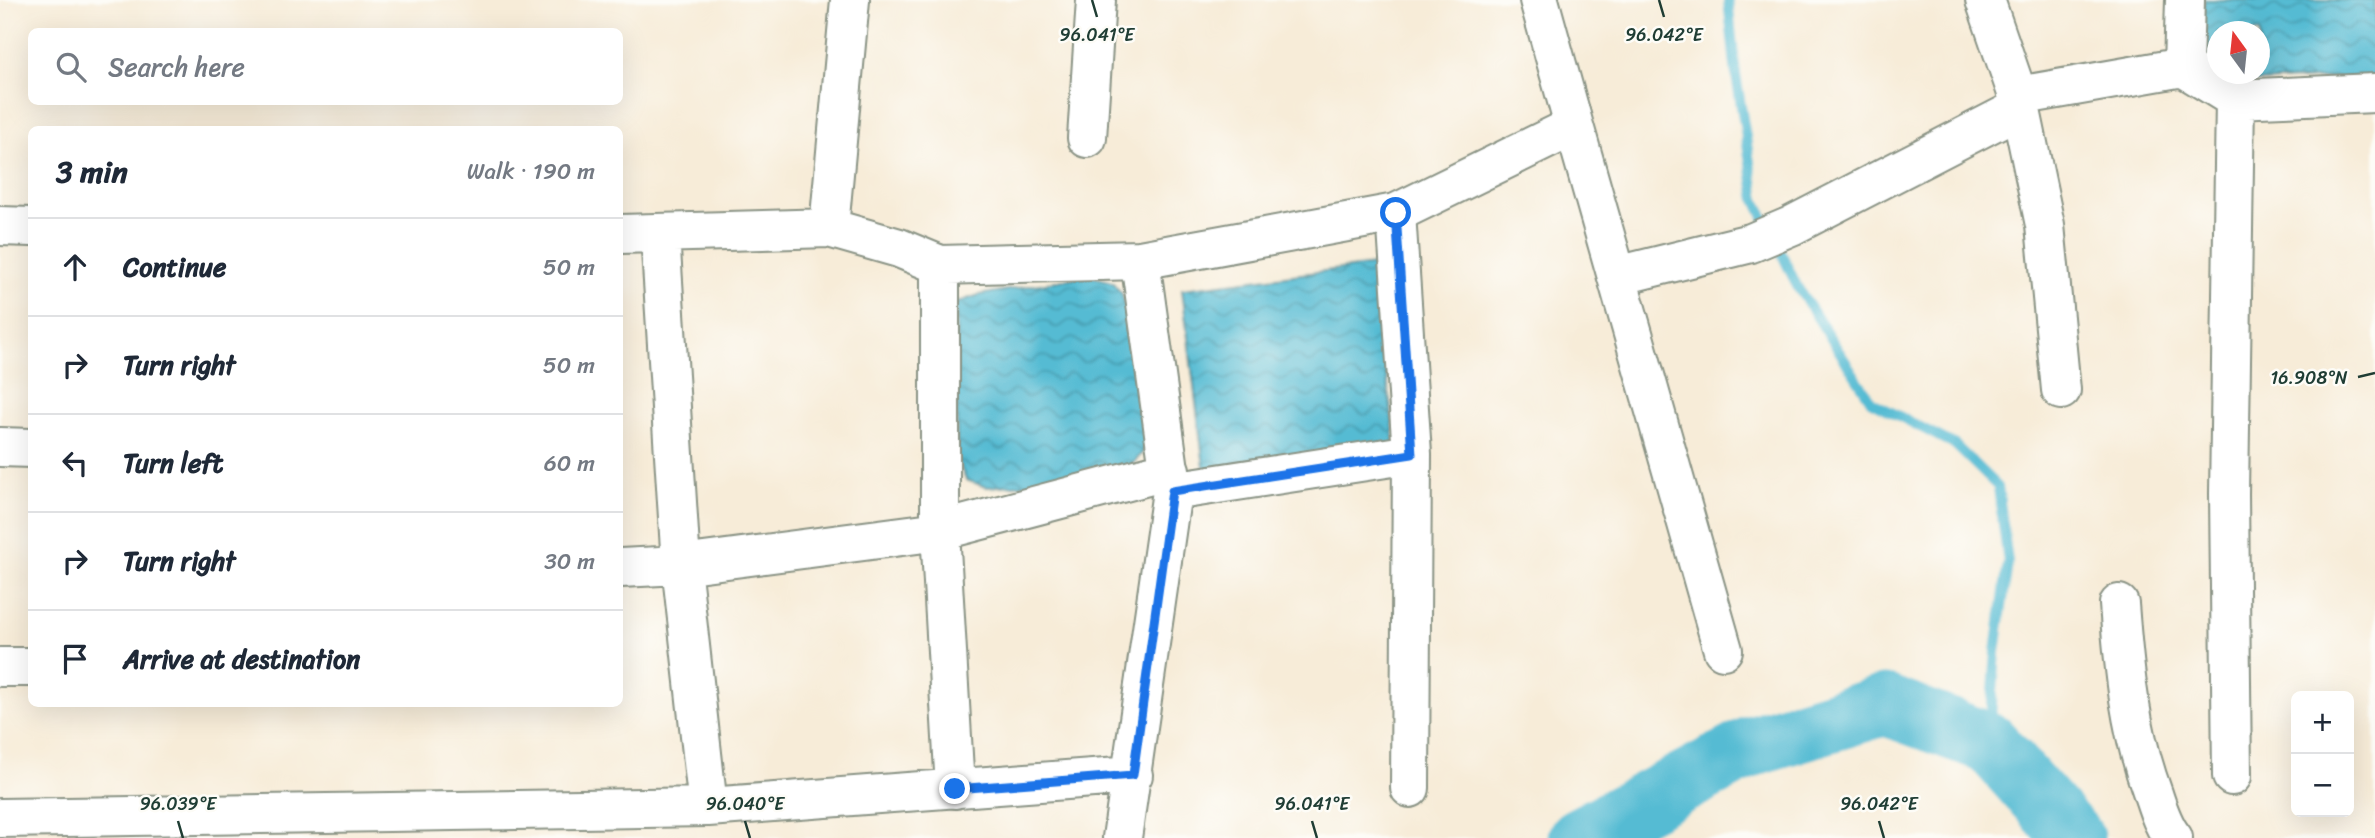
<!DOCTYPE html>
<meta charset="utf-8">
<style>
body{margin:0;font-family:Sriracha,sans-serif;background:#f2f2f3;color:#1f2937}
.controls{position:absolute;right:21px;bottom:21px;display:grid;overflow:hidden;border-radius:10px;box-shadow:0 7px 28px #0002}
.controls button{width:63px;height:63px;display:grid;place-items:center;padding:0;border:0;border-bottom:2px solid #e0e1e3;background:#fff;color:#1f2937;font:35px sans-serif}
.compass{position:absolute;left:2207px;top:21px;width:63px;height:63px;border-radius:50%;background:#fff;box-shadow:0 7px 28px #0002;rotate:345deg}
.stop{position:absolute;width:21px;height:21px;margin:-16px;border:5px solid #1a73e8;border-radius:50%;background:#fff}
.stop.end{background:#1a73e8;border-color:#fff;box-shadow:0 2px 7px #0008}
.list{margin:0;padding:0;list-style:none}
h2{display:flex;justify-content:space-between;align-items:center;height:91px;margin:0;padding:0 28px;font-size:30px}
h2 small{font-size:23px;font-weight:400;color:#747a83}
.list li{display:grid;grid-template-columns:46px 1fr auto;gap:21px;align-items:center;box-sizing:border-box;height:98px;padding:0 28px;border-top:2px solid #e0e1e3}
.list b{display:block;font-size:26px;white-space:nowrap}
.list em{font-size:23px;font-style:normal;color:#747a83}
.icon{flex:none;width:38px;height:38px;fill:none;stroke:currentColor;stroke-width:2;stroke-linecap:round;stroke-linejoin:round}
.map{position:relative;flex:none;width:2375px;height:838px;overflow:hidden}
.search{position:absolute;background:#fff;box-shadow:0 7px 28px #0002;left:28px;top:28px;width:595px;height:77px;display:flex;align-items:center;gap:18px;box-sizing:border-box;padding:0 24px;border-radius:10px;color:#747a83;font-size:26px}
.panel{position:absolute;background:#fff;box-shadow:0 7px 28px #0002;left:28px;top:126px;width:595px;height:581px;border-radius:10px}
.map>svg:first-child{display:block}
</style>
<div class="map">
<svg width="2375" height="838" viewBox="0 0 2375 838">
<defs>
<pattern id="water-waves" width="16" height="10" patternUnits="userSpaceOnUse" patternTransform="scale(1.75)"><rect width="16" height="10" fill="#55bbd3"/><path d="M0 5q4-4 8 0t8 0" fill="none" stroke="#4699ac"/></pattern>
</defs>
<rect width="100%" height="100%" fill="#fdfcf7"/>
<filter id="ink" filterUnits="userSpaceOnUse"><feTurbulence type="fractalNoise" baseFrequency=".0143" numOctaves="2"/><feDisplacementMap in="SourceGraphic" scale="14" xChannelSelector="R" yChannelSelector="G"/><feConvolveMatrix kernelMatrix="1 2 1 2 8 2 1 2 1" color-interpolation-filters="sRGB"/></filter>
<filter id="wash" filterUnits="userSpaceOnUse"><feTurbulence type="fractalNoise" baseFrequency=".00686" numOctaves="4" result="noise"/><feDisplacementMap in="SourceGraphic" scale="28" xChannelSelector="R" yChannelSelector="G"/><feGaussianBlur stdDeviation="1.57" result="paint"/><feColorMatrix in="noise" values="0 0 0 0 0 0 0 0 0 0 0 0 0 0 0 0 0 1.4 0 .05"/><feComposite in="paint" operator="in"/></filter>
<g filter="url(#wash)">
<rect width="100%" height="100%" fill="#f7ecd8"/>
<path fill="url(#water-waves)" stroke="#3a7c84" stroke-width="2" d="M2204 0H2375V76L2243 83 2229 74H2260V32H2218L2217 66 2204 56Z
M1373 265 1396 450 1205 475 1182 289Z
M1089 275 1112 282 1122 294 1149 425 1143 452 1127 471 1104 478 987 487 966 480 957 459 956 303 979 295Z"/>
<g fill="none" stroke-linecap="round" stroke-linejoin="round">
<path stroke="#55bbd3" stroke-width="10" d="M1728 0 1736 75 1756 200 1798 288 1872 402 1955 445 1998 487 2008 562 1996 652 1989 743"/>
<path stroke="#55bbd3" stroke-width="61" d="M1578 838 1754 745 1885 705 1989 743 2074 838"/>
</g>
</g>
<g filter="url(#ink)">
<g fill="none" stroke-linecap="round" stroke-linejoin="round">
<defs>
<path id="street" d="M1985 0 2018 96 2045 225 2061 390
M2183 67 2185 0
M2018 96 2183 67 2235 99 2375 93
M1574 126 1723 650
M1087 138 1096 0
M1396 213 1412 454 1410 788
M0 226 32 227
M829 228 850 0
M620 234 829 228 899 248 940 265 1140 260 1396 213 1574 126 1539 0
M660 234 681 565 708 807
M940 265V531L955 789
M1617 276 1751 243 1791 226 2020 108
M0 447 32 448
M1172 491 1412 454
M620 568 681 565 940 531 1170 470
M2119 604C2124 670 2130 732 2153 794 2158 809 2163 826 2173 838
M0 667H32
M2232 776 2229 494 2235 99
M0 818 708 807 1133 775
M1122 838 1172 491 1140 260"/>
</defs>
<use href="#street" stroke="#8b9486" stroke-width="42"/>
<use href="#street" stroke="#fff" stroke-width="38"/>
</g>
</g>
<g fill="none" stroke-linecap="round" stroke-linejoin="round" filter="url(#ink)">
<path stroke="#1a73e8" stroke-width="9" d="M955 789 1133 775 1172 491 1412 454 1396 213"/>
</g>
<path fill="none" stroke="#1f3d34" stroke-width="2.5" d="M1092 0 1097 17M1659 0 1664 17M2358 377 2375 373M178 821 183 838M745 821 750 838M1312 821 1317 838M1879 821 1884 838"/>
<g font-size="18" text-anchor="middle" fill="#1f3d34" stroke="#fdfcf7" stroke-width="5" stroke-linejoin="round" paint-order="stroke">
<text x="1097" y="41">96.041°E</text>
<text x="1664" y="41">96.042°E</text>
<text x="2309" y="384">16.908°N</text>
<text x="178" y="810">96.039°E</text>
<text x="745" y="810">96.040°E</text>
<text x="1312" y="810">96.041°E</text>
<text x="1879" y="810">96.042°E</text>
</g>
</svg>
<div class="controls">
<button>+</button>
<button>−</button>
</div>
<svg class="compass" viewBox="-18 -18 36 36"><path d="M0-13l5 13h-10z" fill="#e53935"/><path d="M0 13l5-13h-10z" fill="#747a83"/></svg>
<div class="stop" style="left:1396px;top:213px"></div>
<div class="stop end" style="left:955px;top:789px"></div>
<div class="search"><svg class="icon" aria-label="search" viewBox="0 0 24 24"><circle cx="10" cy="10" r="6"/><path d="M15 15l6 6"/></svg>Search here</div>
<section class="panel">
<h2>3 min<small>Walk · 190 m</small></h2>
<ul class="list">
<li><svg class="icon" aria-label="ahead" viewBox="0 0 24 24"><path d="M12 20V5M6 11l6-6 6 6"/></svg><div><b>Continue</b></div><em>50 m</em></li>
<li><svg class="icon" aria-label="right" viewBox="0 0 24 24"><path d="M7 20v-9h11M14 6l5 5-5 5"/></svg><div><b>Turn right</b></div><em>50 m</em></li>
<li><svg class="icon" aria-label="left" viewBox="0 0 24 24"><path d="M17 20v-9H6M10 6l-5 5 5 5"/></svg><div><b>Turn left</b></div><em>60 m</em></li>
<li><svg class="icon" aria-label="right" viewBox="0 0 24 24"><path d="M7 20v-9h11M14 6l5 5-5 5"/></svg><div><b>Turn right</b></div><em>30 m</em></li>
<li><svg class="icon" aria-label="arrive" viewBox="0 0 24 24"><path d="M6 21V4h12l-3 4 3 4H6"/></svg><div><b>Arrive at destination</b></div></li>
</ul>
</section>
</div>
